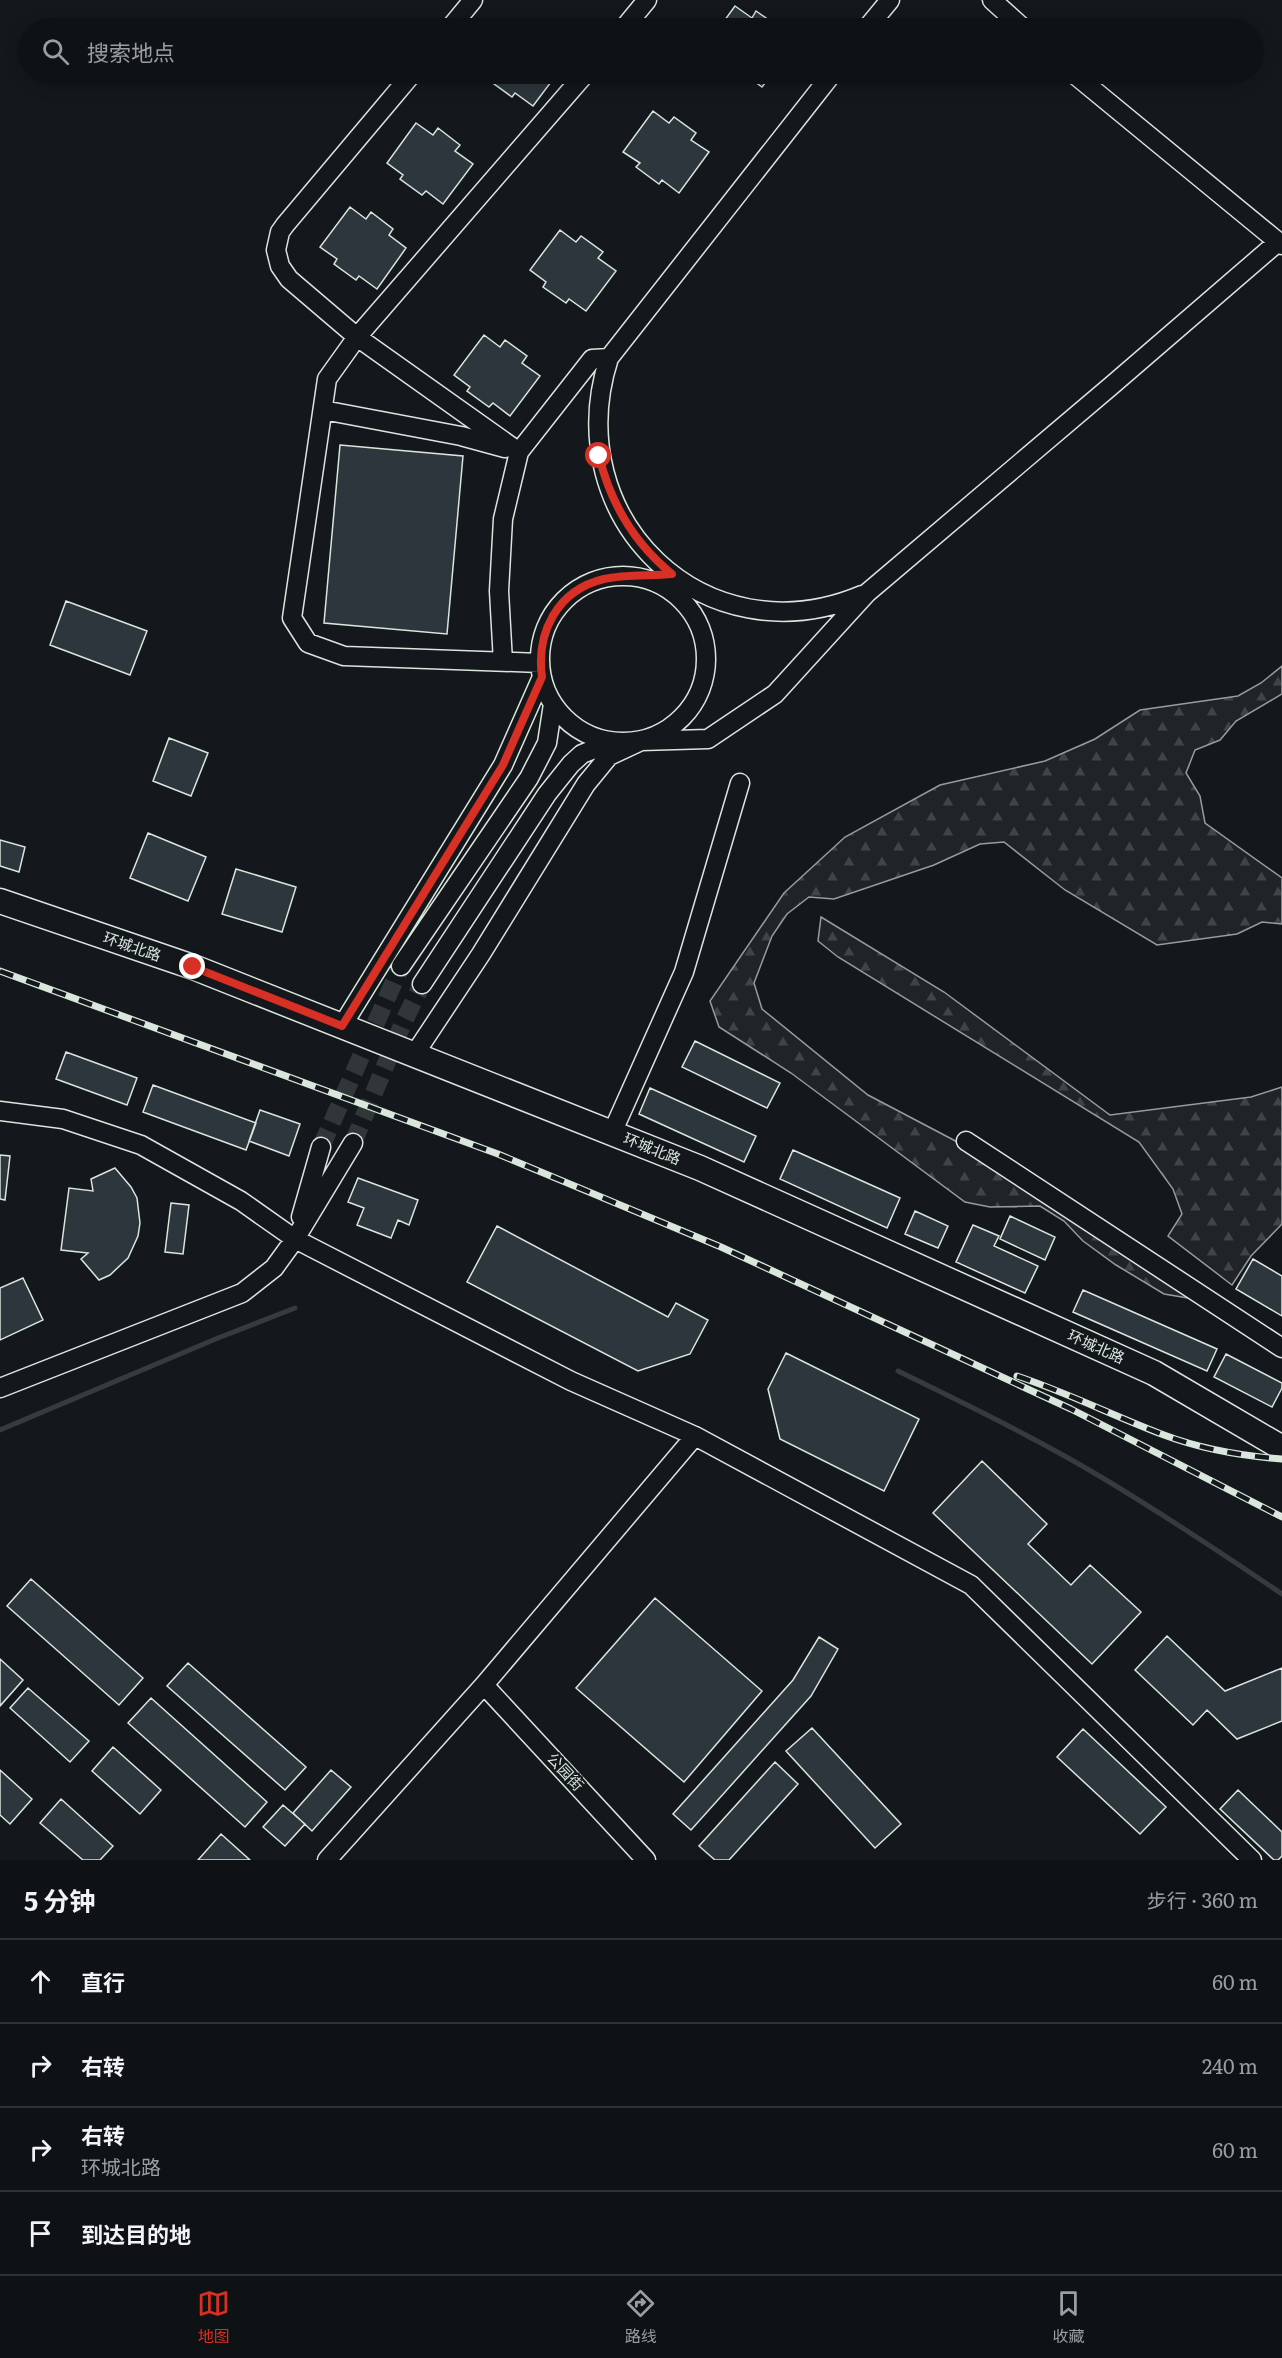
<!DOCTYPE html>
<html lang="zh">
<meta charset="utf-8">
<style>
body{margin:0;font-family:Literata,"Noto Sans SC",serif;background:#181b1e;color:#f1f3f6}
.stop{position:absolute;width:18px;height:18px;margin:-14px;border:4px solid #d93025;border-radius:50%;background:#fff}
.stop.end{background:#d93025;border-color:#fff;box-shadow:0 2px 6px #0008}
.list{margin:0;padding:0;list-style:none}
h2{display:flex;justify-content:space-between;align-items:center;height:78px;margin:0;padding:0 24px;font-size:26px}
h2 small{font-size:20px;font-weight:400;color:#9b9ea0}
.list li{display:grid;grid-template-columns:39px 1fr auto;gap:18px;align-items:center;box-sizing:border-box;height:84px;padding:0 24px;border-top:2px solid #2f3234}
.list b{display:block;font-size:22px;white-space:nowrap}
.list p{margin:0;font-size:20px;white-space:nowrap;color:#9b9ea0}
.list em{font-size:20px;font-style:normal;color:#9b9ea0}
.icon{flex:none;width:33px;height:33px;fill:none;stroke:currentColor;stroke-width:2;stroke-linecap:round;stroke-linejoin:round}
.map{position:relative;flex:none;width:1282px;height:1860px;overflow:hidden}
.search{position:absolute;background:#0f1215;box-shadow:0 3px 15px #0003;left:18px;right:18px;top:18px;height:66px;display:flex;align-items:center;gap:15px;box-sizing:border-box;padding:0 21px;border-radius:33px;color:#9b9ea0;font-size:22px}
.sheet{height:414px;background:#0f1215}
nav{display:flex;justify-content:space-around;align-items:center;box-sizing:border-box;height:84px;border-top:2px solid #2f3234;background:#0f1215;font-size:16px;color:#9b9ea0}
nav a{display:grid;justify-items:center;gap:3px}
nav .on{color:#d93025}
.map>svg:first-child{display:block}
</style>
<div class="map">
<svg width="1282" height="1860" viewBox="0 0 1282 1860">
<defs>
<pattern id="forest-firs" width="22" height="20" patternUnits="userSpaceOnUse" patternTransform="scale(1.5)"><rect width="22" height="20" fill="#202428"/><path d="M5 1l3.5 6h-7zM16 11l3.5 6h-7z" fill="#404447"/></pattern>
</defs>
<rect width="100%" height="100%" fill="#14181c"/>
<path fill="url(#forest-firs)" stroke="#939e99" stroke-width="1.5" d="M1282 666V694L1236 721 1220 740 1195 750 1186 773 1200 796 1205 823 1282 878V924L1262 922 1237 934 1157 945 1065 890 1004 842 980 844 934 865 834 899 809 897 787 914 772 936 754 983 762 1009 868 1095 965 1146 1183 1288 1188 1298 1164 1294 1116 1265 1083 1241 1064 1221 1040 1206 990 1207 965 1202 791 1073 719 1027 710 1001 784 893 845 837 940 785 1045 761 1095 739 1140 710 1238 696 1261 683Z
M821 917 944 992 1110 1115 1251 1097 1282 1087V1224L1251 1256 1232 1285 1168 1236 1182 1214 1173 1189 1139 1142 838 957 818 941Z"/>
<g fill="none" stroke-linecap="round" stroke-linejoin="round">
<path stroke="#363b3e" stroke-width="5" d="M898 1371C967 1405 1036 1438 1101 1477 1163 1514 1223 1554 1282 1594
M0 1430 218 1338 295 1308"/>
</g>
<path fill="#2c363c" stroke="#d8e6dc" stroke-width="1.5" d="M735 6 752 18 756 11 779 27 719 28Z
M489 74H557L533 106 515 93 512 97 490 81 493 76Z
M735 74H772L762 87 744 74 741 78Z
M653 111 669 123 674 117 696 133 691 140 709 152 679 193 662 180 659 184 636 167 640 163 623 152Z
M416 123 433 135 438 128 460 145 455 151 473 164 443 204 426 191 422 195 400 179 403 175 387 163Z
M350 207 366 219 371 212 393 229 389 235 406 248 377 289 359 276 356 280 334 264 337 259 320 247Z
M560 230 576 242 581 236 603 252 598 258 616 271 586 311 569 299 566 303 543 287 546 282 530 270Z
M484 335 500 347 505 340 527 356 522 363 540 376 510 416 493 403 489 407 467 391 470 387 454 375Z
M340 445 463 456 447 634 324 623Z
M66 601 147 631 130 675 50 645Z
M169 738 208 753 191 796 153 781Z
M148 833 206 857 188 901 130 878Z
M0 840 25 847 19 872 0 866Z
M236 869 296 887 282 932 222 914Z
M695 1041 780 1083 767 1108 682 1067Z
M66 1052 137 1078 127 1105 56 1079Z
M153 1085 256 1123 246 1150 143 1112Z
M650 1088 756 1136 744 1162 639 1114Z
M260 1110 300 1124 289 1156 249 1141Z
M793 1150 900 1198 887 1228 780 1179Z
M0 1155 10 1156 5 1200 0 1199Z
M115 1168 131 1187 137 1198 140 1223 138 1236 128 1258 110 1275 99 1280 81 1259 88 1253 61 1250 69 1188 93 1191 91 1179Z
M358 1178 418 1200 409 1225 398 1220 391 1238 357 1225 364 1208 348 1202Z
M171 1203 189 1205 183 1254 165 1252Z
M915 1211 948 1226 938 1248 905 1234Z
M1010 1216 1055 1237 1045 1260 1000 1239Z
M973 1225 999 1236 994 1246 1038 1266 1025 1293 956 1262Z
M497 1226 668 1317 676 1303 708 1320 690 1354 638 1371 467 1282Z
M1253 1259 1282 1276V1316L1236 1289Z
M23 1278 43 1320 0 1340V1288Z
M1083 1290 1217 1349 1207 1371 1073 1312Z
M786 1353 919 1419 884 1491 780 1439 768 1389Z
M1226 1354 1282 1383V1388L1272 1407 1214 1377Z
M982 1461 1047 1524 1028 1544 1071 1585 1090 1565 1141 1612 1092 1664 933 1513Z
M31 1579 143 1678 119 1705 7 1606Z
M655 1598 762 1691 684 1782 576 1688Z
M1167 1636 1225 1691 1282 1668V1721L1237 1739 1207 1710 1193 1725 1135 1670Z
M819 1637 838 1649 811 1696 691 1830 673 1814 793 1680Z
M0 1659 23 1680 0 1706Z
M188 1663 306 1767 285 1790 167 1686Z
M28 1688 89 1741 70 1762 10 1708Z
M151 1698 267 1802 245 1827 128 1723Z
M812 1728 901 1824 875 1848 786 1751Z
M1083 1729 1166 1807 1140 1834 1057 1757Z
M113 1747 161 1790 140 1814 92 1771Z
M775 1762 798 1784 729 1860H715L699 1846Z
M0 1770 32 1799 10 1824 0 1815Z
M331 1770 351 1787 312 1831 293 1813Z
M1238 1790 1282 1832V1856L1278 1860H1274L1220 1809Z
M61 1799 113 1846 100 1860H83L40 1823Z
M283 1805 305 1824 285 1846 263 1827Z
M221 1834 250 1860H198Z"/>
<g fill="none" stroke-linecap="round" stroke-linejoin="round">
<path stroke="#313739" stroke-width="18" stroke-dasharray="18 9" stroke-linecap="butt" d="M353 1143 403 1023 422 984
M321 1147 401 966"/>
<defs>
<path id="minor" d="M992 0 1023 28
M450 28 473 0
M624 28 647 0
M867 28 890 0
M412 74 285 225 280 232 276 250 280 266 289 279 357 337 519 452
M832 74 609 358C557 519 705 661 862 595
M1074 74 1282 245
M323 410 461 436 505 448
M540 659a83 83 0 1 1 166 0a83 83 0 1 1-166 0Z
M503 662 499 591 503 519 519 452 592 359 609 358
M540 663 344 656 308 643 292 618 327 379 357 337 585 74
M401 966 529 778 547 743 553 704
M422 984 547 794 571 764 582 754 612 742
M342 1026 503 765 542 677
M414 1055 481 954 586 784 609 756 641 741 708 739 775 694 867 593 1111 386 1278 242
M0 1111 63 1119 141 1145 241 1201 295 1239 571 1381 695 1436 971 1585 1252 1860
M612 1133 684 972 740 783
M966 1141 1282 1348
M301 1217 321 1147
M0 1388 242 1293 274 1268 295 1239 353 1143
M484 1685 646 1860
M327 1860 484 1685 695 1436"/>
<path id="major" d="M0 901 193 967 700 1168 1154 1373 1282 1448"/>
</defs>
<use href="#minor" stroke="#d8e6dc" stroke-width="21"/>
<use href="#major" stroke="#d8e6dc" stroke-width="27"/>
<use href="#minor" stroke="#14181c" stroke-width="18"/>
<use href="#major" stroke="#14181c" stroke-width="24"/>
<defs>
<path id="rail" d="M0 971 498 1154 721 1247 1071 1409 1282 1517
M1017 1376C1068 1393 1114 1416 1164 1435 1201 1449 1243 1456 1282 1459"/>
</defs>
<use href="#rail" stroke="#d8e6dc" stroke-width="7"/>
<use href="#rail" stroke="#14181c" stroke-width="4.5" stroke-dasharray="14" stroke-linecap="butt"/>
</g>
<g fill="none" stroke-linecap="round" stroke-linejoin="round">
<path stroke="#d93025" stroke-width="8" d="M193 967 342 1026 503 765 542 677C536 633 557 590 604 579 624 574 651 576 672 574 634 543 611 505 599 456"/>
</g>
<g text-anchor="middle" stroke-width="4.5" stroke-linejoin="round" paint-order="stroke">
<g font-size="15" fill="#d8e6dc" stroke="#14181c">
<text transform="translate(132 947) rotate(19)" y="5">环城北路</text>
<text transform="translate(652 1149) rotate(22)" y="5">环城北路</text>
<text transform="translate(1096 1347) rotate(24)" y="5">环城北路</text>
<text transform="translate(565 1772) rotate(47)" y="5">公园街</text>
</g>
</g>
</svg>
<div class="stop" style="left:599px;top:456px"></div>
<div class="stop end" style="left:193px;top:967px"></div>
<div class="search"><svg class="icon" aria-label="search" viewBox="0 0 24 24"><circle cx="10" cy="10" r="6"/><path d="M15 15l6 6"/></svg>搜索地点</div>
</div>
<section class="sheet">
<h2>5 分钟<small>步行 · 360 m</small></h2>
<ul class="list">
<li><svg class="icon" aria-label="ahead" viewBox="0 0 24 24"><path d="M12 20V5M6 11l6-6 6 6"/></svg><div><b>直行</b></div><em>60 m</em></li>
<li><svg class="icon" aria-label="right" viewBox="0 0 24 24"><path d="M7 20v-9h11M14 6l5 5-5 5"/></svg><div><b>右转</b></div><em>240 m</em></li>
<li><svg class="icon" aria-label="right" viewBox="0 0 24 24"><path d="M7 20v-9h11M14 6l5 5-5 5"/></svg><div><b>右转</b><p>环城北路</p></div><em>60 m</em></li>
<li><svg class="icon" aria-label="arrive" viewBox="0 0 24 24"><path d="M6 21V4h12l-3 4 3 4H6"/></svg><div><b>到达目的地</b></div></li>
</ul>
</section>
<nav>
<a class="on"><svg class="icon" aria-label="map" viewBox="0 0 24 24"><path d="M3 6l6-2 6 2 6-2v14l-6 2-6-2-6 2zM9 4v14M15 6v14"/></svg>地图</a>
<a><svg class="icon" aria-label="directions" viewBox="0 0 24 24"><path d="M12 3l9 9-9 9-9-9zM9 14v-3h6M13 9l2 2-2 2"/></svg>路线</a>
<a><svg class="icon" aria-label="saved" viewBox="0 0 24 24"><path d="M7 4h10v16l-5-4-5 4z"/></svg>收藏</a>
</nav>
